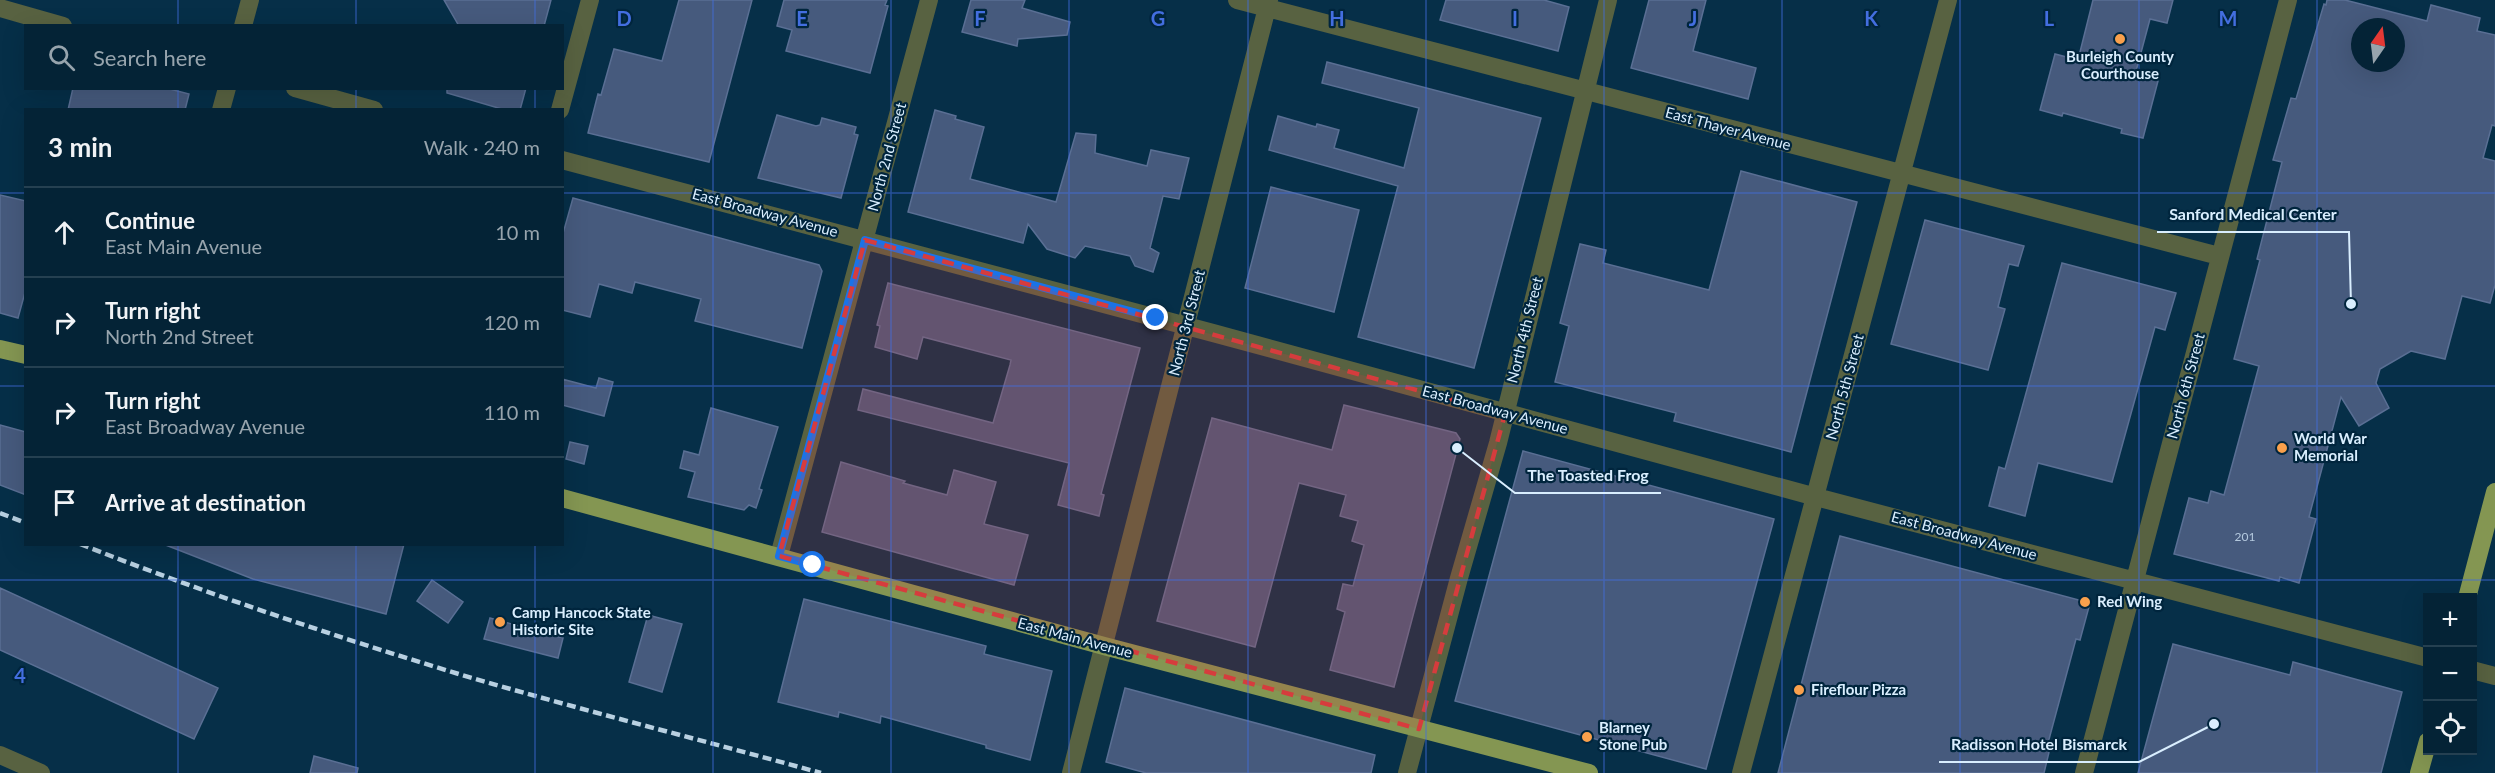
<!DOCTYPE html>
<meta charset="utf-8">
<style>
body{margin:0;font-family:Lato,sans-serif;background:#0d2b3e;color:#f1f3f6}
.controls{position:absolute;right:18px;bottom:18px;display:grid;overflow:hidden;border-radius:0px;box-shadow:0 6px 24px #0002}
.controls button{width:54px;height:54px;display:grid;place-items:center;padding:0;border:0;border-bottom:2px solid #254051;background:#042336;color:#f1f3f6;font:30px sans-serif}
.compass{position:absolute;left:2351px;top:18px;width:54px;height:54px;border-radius:50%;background:#042336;box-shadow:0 6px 24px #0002;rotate:14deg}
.stop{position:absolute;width:18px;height:18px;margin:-14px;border:4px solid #1a73e8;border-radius:50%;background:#fff}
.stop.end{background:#1a73e8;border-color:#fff;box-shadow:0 2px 6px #0008}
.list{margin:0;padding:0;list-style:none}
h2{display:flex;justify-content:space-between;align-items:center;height:78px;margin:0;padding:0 24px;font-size:26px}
h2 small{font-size:20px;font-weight:400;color:#97a4ad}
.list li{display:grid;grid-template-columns:39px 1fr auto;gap:18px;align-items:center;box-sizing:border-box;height:90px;padding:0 24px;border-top:2px solid #254051}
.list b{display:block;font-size:22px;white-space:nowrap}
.list p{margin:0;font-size:20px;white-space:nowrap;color:#97a4ad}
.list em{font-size:20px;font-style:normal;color:#97a4ad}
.icon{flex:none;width:33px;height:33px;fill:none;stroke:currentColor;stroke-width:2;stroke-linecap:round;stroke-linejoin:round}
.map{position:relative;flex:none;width:2495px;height:773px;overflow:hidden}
.search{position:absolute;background:#042336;box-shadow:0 6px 24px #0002;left:24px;top:24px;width:540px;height:66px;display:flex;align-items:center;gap:15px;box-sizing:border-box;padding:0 21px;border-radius:0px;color:#97a4ad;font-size:22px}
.panel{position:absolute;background:#042336;box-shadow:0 6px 24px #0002;left:24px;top:108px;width:540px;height:438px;border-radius:0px}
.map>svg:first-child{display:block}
</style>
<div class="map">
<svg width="2495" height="773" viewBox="0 0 2495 773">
<rect width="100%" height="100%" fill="#062f48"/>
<path fill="#465a7d" stroke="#5a6f94" stroke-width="1.5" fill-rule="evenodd" d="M444 0H551L544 26H459Z
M679 0H752L709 162 588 133 598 94 601 95 614 49 662 61Z
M784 0H887L885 5 888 6 870 73 786 51 792 30 777 26Z
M971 0H1025L1022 8 1070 22 1067 35 1018 39 1017 46 962 32Z
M1446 0H1544L1569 7 1558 51 1440 20Z
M1649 0H1706L1693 51 1756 68 1748 99 1631 68Z
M2093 0H2173L2167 23 2150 19 2135 75 2158 81 2143 138 2121 133 2122 129 2063 113 2062 116 2040 110 2055 54 2078 60Z
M2327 0H2345L2427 21 2431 5 2480 18 2477 31 2495 35V126L2492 125 2483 158 2495 161V285L2490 303 2462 296 2445 359 2411 351 2380 369 2376 383 2389 408 2359 426 2341 397 2309 517 2316 519 2299 583 2280 577 2279 581 2174 554 2189 498 2208 503 2211 491 2224 495 2259 366 2234 359 2260 260 2257 259 2282 162 2273 160 2291 98 2296 99 2324 4 2326 5ZM2360 27H2396V63H2360Z
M1327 62 1541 118 1474 368 1358 337 1398 186 1269 150 1278 116 1316 127 1317 124 1339 130 1334 148 1404 168 1419 108 1322 83Z
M73 88H166L189 94 185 110H68Z
M447 88H526L520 110H505L447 93Z
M935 110 956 116 955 119 984 127 970 179 1056 202 1076 133 1096 135 1095 153 1147 166 1151 150 1189 158 1179 199 1163 196 1150 248 1159 253 1153 272 1135 266 1130 256 1085 246 1075 258 1047 249 1028 224 1023 243 908 212Z
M777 115 816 126 820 125 822 118 856 127 854 134 858 135 841 198 758 178Z
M1741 171 1857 202 1791 452 1674 421 1676 413 1555 382 1569 326 1560 323 1580 244 1606 250 1603 263 1709 290Z
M1271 187 1359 210 1334 312 1245 288Z
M0 195 26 201V289L18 318 0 313Z
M573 198 819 265 822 271 802 348 695 321 701 299 635 282 632 293 599 284 590 317 562 310V237Z
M1925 220 2024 246 2018 266 2009 264 1998 307 2005 309 1988 370 1891 344Z
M2062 263 2176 293 2165 330 2155 327 2112 482 2038 463 2025 516 1989 506 1999 467 2005 469Z
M888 283 1140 348 1101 494 1104 495 1099 516 1058 505 1069 463 858 410 863 389 993 423 1010 365 1011 360 923 337 917 359 875 347 880 326 877 325Z
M599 378 613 382 604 416 562 405V379L596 388Z
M1344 405 1456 433 1460 439 1394 687 1330 670 1345 612 1337 609 1343 584 1353 586 1364 545 1352 541 1358 521 1340 516 1346 495 1299 483 1255 647 1157 621 1212 418 1332 450Z
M711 408 778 427 759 489 762 490 756 508 749 505 744 510 688 497 695 472 680 468 684 451 699 455Z
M0 425 26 432V495L0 485Z
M570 442 588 446 584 464 566 459Z
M1523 451 1774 519 1706 769 1455 701Z
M841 462 905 481 903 483 947 495 954 470 996 482 984 524 1028 535 1014 585 822 532Z
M1840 536 2090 603 2080 640 2076 639 2048 743 2051 744 2044 773H1778Z
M163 544H404L386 614 253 579Z
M432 580 463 602 448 623 417 601Z
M0 588 218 688 194 739 0 650Z
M804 599 986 646 984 654 1052 671 1030 760 986 748V745L881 716 880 723 839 712 838 717 778 702Z
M648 615 682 624 662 692 629 682Z
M490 618 563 638 558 658 484 639Z
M2173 644 2290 675 2293 662 2402 692 2381 773H2138Z
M1125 688 1375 755 1371 773H1146L1106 762Z
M314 756 358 768 357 773H310Z"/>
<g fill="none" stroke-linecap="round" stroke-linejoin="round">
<path stroke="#586241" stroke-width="18" d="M1237 0 2219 256
M0 8 63 26
M243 26 250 0
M295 88 374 110
M221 110 227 88
M560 110 590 0
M562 160 1213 333 1816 497 2428 658
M779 556 929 0
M2472 670 2495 676
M0 755 41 773
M1071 773 1269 0
M1407 773 1459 578 1498 443 1608 0
M1741 773 1948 0
M2084 773 2288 0"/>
<path stroke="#849652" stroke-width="18" d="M0 349 26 355
M562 498 1104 646 1589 773
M2467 598 2495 492
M2419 773 2428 741"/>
<path stroke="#b8d0e1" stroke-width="4.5" stroke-dasharray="9 4.5" stroke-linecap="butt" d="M0 513 26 523
M80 544C205 593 333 636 462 675 581 710 702 740 821 773"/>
</g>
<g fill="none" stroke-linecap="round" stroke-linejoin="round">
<path stroke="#1a73e8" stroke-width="8" d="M813 565 779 556 865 240 1156 318"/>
</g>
<path fill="#d63c3d" fill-opacity="0.2" stroke="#d63c3d" stroke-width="4.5" stroke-dasharray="12 8" stroke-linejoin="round" d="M865 240 1505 414 1419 729 779 556Z"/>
<path fill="none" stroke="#436ee0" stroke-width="1.5" stroke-opacity="0.55" d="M178 0V26M356 0V26M535 0V26M713 0V773M891 0V773M1069 0V773M1248 0V773M1426 0V773M1604 0V773M1782 0V773M1960 0V773M2139 0V773M2317 0V773M178 88V110M356 88V110M535 88V110M0 193H26M562 193H2495M0 386H26M562 386H2495M178 544V773M356 544V773M535 544V773M0 580H2495"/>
<g fill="#f9a04c" stroke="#00253d" stroke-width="2">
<circle cx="2120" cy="39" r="6"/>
<circle cx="2282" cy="448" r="6"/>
<circle cx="2085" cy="602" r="6"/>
<circle cx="500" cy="622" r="6"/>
<circle cx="1799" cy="690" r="6"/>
<circle cx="1587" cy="737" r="6"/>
</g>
<g text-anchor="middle" stroke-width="4.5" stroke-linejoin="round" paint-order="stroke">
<g font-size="12" fill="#b4c9de">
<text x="2245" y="541">201</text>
</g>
<g font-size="15" font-weight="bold" fill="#d9eefe" stroke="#00253d" text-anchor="start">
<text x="2120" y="62" text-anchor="middle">Burleigh County<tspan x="2120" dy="17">Courthouse</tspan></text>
<text x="2294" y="444">World War<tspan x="2294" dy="17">Memorial</tspan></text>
<text x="2097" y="607">Red Wing</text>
<text x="512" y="618">Camp Hancock State<tspan x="512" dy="17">Historic Site</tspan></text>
<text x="1811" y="695">Fireflour Pizza</text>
<text x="1599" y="733">Blarney<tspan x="1599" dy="17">Stone Pub</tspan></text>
</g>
<g font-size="15" fill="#d9eefe" stroke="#00253d">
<text transform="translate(1728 129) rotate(15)" y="5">East Thayer Avenue</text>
<text transform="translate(887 157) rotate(-75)" y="5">North 2nd Street</text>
<text transform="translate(765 213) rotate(15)" y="5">East Broadway Avenue</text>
<text transform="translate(1187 323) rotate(-76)" y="5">North 3rd Street</text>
<text transform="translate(1525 330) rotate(-76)" y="5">North 4th Street</text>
<text transform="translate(2186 386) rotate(-75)" y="5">North 6th Street</text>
<text transform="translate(1845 387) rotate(-75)" y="5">North 5th Street</text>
<text transform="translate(1495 410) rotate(15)" y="5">East Broadway Avenue</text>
<text transform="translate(1964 536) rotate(15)" y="5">East Broadway Avenue</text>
<text transform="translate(1075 638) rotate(15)" y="5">East Main Avenue</text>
</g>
</g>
<g font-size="20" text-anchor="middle" font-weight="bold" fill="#436ee0" stroke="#00253d" stroke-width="4.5" stroke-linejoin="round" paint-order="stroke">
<text x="624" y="26">D</text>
<text x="802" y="26">E</text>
<text x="980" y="26">F</text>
<text x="1158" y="26">G</text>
<text x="1337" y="26">H</text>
<text x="1515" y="26">I</text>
<text x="1693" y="26">J</text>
<text x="1871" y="26">K</text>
<text x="2049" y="26">L</text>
<text x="2228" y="26">M</text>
<text x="20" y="683">4</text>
</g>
<path fill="none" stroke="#d9eefe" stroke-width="2" d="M2351 304L2349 232H2157M1457 448L1515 493H1661M2214 724L2139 762H1939"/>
<g fill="#d9eefe" stroke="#00253d" stroke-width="2">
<circle cx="2351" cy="304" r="6"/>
<circle cx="1457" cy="448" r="6"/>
<circle cx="2214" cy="724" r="6"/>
</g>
<g font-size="16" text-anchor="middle" font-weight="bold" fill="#d9eefe" stroke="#00253d" stroke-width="4.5" stroke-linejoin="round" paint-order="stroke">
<text x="2253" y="220">Sanford Medical Center</text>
<text x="1588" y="481">The Toasted Frog</text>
<text x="2039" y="750">Radisson Hotel Bismarck</text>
</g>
</svg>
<div class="controls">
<button>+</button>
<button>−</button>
<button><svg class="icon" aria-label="locate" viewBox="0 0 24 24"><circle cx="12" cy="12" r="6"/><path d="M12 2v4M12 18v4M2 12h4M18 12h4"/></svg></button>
</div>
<svg class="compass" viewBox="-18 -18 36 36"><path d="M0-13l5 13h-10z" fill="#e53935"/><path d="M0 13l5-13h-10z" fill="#97a4ad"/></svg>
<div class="stop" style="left:813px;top:565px"></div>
<div class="stop end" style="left:1156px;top:318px"></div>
<div class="search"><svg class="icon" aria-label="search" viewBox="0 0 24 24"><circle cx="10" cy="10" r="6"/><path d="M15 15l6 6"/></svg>Search here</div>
<section class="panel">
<h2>3 min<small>Walk · 240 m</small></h2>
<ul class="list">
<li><svg class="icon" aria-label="ahead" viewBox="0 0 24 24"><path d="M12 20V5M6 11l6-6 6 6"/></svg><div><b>Continue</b><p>East Main Avenue</p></div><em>10 m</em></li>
<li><svg class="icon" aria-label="right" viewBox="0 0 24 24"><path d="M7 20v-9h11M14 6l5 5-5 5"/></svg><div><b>Turn right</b><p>North 2nd Street</p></div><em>120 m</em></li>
<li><svg class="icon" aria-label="right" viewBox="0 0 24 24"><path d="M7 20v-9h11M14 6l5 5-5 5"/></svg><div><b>Turn right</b><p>East Broadway Avenue</p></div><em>110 m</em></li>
<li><svg class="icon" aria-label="arrive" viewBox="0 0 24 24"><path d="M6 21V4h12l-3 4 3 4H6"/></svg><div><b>Arrive at destination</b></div></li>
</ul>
</section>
</div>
